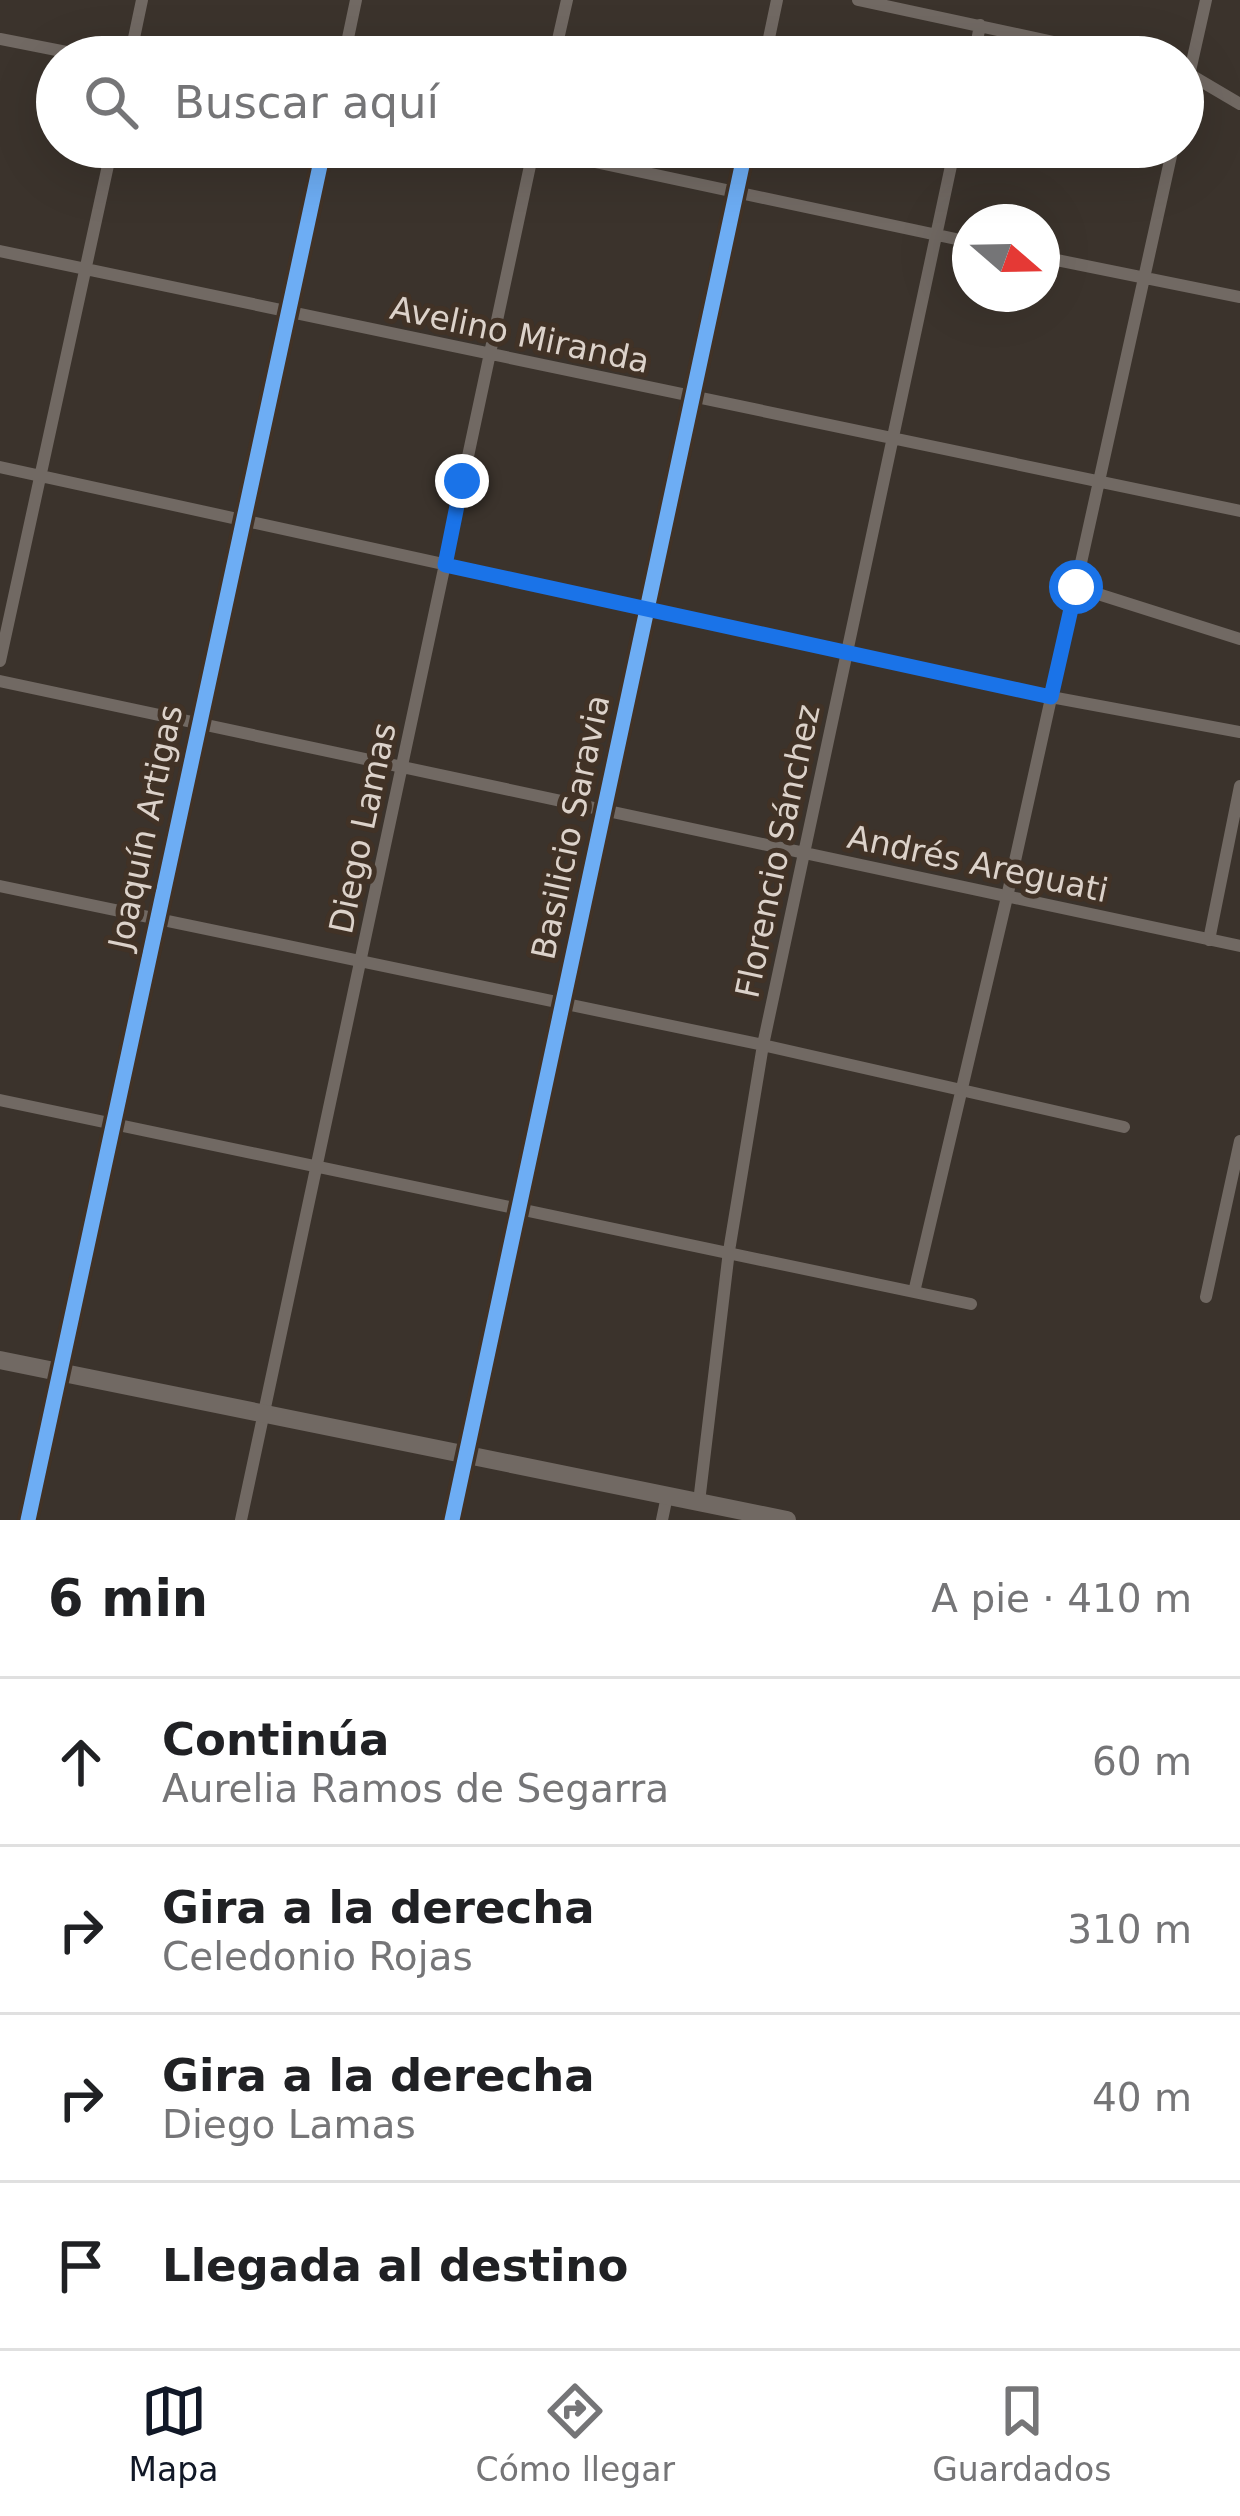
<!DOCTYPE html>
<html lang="es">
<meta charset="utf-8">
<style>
body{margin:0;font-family:"DejaVu Sans",sans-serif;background:#f2f2f2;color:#202124}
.compass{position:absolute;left:952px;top:204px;width:108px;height:108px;border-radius:50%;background:#fff;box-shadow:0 12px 48px #0002;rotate:110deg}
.stop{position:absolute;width:36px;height:36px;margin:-27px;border:9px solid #1a73e8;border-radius:50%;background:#fff}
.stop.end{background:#1a73e8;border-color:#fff;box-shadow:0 3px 12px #0008}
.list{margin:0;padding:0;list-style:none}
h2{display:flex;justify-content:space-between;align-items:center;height:156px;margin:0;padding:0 48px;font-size:51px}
h2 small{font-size:39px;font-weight:400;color:#757577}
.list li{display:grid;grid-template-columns:78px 1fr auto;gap:36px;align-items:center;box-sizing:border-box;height:168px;padding:0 48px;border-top:3px solid #e0e0e0}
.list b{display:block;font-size:45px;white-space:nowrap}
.list p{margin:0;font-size:39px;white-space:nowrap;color:#757577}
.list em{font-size:39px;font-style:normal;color:#757577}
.icon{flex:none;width:66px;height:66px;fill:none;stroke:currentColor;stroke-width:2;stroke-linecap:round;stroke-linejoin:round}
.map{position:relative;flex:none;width:1240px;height:1520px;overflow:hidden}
.search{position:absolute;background:#fff;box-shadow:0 12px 48px #0002;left:36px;right:36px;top:36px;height:132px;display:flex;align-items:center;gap:30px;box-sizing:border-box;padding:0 42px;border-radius:66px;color:#757577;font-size:45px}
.sheet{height:828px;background:#fff}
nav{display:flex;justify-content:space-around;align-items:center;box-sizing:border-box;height:168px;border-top:3px solid #e0e0e0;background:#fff;font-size:33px;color:#757577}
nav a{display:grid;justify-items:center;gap:6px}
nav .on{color:#111827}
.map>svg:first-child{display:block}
</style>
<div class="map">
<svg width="1240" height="1520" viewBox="0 0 1240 1520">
<rect width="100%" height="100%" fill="#3b332c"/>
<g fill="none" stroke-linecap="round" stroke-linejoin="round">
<path stroke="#716963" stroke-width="12" d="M858 0 1123 57
M0 39 92 57
M130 57 142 0
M344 57 356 0
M554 57 567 0
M765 57 777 0
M974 57 980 25
M1184 71 1240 104
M1183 102 1206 0
M525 147 970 242
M0 251 1240 511
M1042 257 1240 297
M0 467 1051 697 1240 732
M1076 587 1240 639
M0 661 112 147
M0 681 1240 946
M0 886 763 1045 1124 1127
M1209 940 1240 786
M0 1100 971 1304
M914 1292 1007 897 1173 147
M1206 1297 1240 1141
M699 1502 729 1251 763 1045 955 147
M28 1520 324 147
M241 1520 534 147
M452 1520 746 147
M662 1520 667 1496"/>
<path stroke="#716963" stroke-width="18" d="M0 1360 787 1520"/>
<defs>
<path id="cycleway" d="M28 1520 324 147
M452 1520 746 147"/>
</defs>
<use href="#cycleway" stroke="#413226" stroke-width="22"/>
<use href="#cycleway" stroke="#6dadf4" stroke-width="15"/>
</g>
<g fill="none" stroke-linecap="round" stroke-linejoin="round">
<path stroke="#1a73e8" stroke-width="15" d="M462 481 445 565 1051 697 1076 587"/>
</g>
<g text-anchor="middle" stroke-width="10" stroke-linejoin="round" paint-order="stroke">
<g font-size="33" fill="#dcd2ca" stroke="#413226">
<text transform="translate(520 334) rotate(12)" y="12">Avelino Miranda</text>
<text transform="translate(145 827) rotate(-78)" y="12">Joaquín Artigas</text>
<text transform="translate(570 827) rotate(-78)" y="12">Basilicio Saravia</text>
<text transform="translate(362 828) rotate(-78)" y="12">Diego Lamas</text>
<text transform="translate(777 851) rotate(-78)" y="12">Florencio Sánchez</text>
<text transform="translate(978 863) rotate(12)" y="12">Andrés Areguati</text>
</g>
</g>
</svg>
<svg class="compass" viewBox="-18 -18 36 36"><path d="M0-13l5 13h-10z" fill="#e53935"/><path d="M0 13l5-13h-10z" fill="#757577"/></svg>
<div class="stop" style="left:1076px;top:587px"></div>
<div class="stop end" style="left:462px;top:481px"></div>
<div class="search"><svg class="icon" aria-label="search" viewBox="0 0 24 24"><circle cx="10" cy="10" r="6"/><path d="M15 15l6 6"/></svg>Buscar aquí</div>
</div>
<section class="sheet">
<h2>6 min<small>A pie · 410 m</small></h2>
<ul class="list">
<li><svg class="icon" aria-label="ahead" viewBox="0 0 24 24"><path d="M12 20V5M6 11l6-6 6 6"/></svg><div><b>Continúa</b><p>Aurelia Ramos de Segarra</p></div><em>60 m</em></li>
<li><svg class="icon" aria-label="right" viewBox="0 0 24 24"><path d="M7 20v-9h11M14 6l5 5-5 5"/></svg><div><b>Gira a la derecha</b><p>Celedonio Rojas</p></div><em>310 m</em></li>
<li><svg class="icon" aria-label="right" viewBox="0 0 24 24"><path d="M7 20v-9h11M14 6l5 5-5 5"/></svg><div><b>Gira a la derecha</b><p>Diego Lamas</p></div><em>40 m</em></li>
<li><svg class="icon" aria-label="arrive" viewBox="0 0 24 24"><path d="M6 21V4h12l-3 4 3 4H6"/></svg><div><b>Llegada al destino</b></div></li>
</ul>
</section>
<nav>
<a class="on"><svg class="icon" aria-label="map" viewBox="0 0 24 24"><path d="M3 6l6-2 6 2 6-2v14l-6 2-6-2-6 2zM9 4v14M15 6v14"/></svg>Mapa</a>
<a><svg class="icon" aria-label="directions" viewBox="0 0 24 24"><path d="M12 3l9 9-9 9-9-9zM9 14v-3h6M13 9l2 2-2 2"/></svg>Cómo llegar</a>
<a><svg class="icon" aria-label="saved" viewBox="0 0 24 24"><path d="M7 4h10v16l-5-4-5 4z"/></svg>Guardados</a>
</nav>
